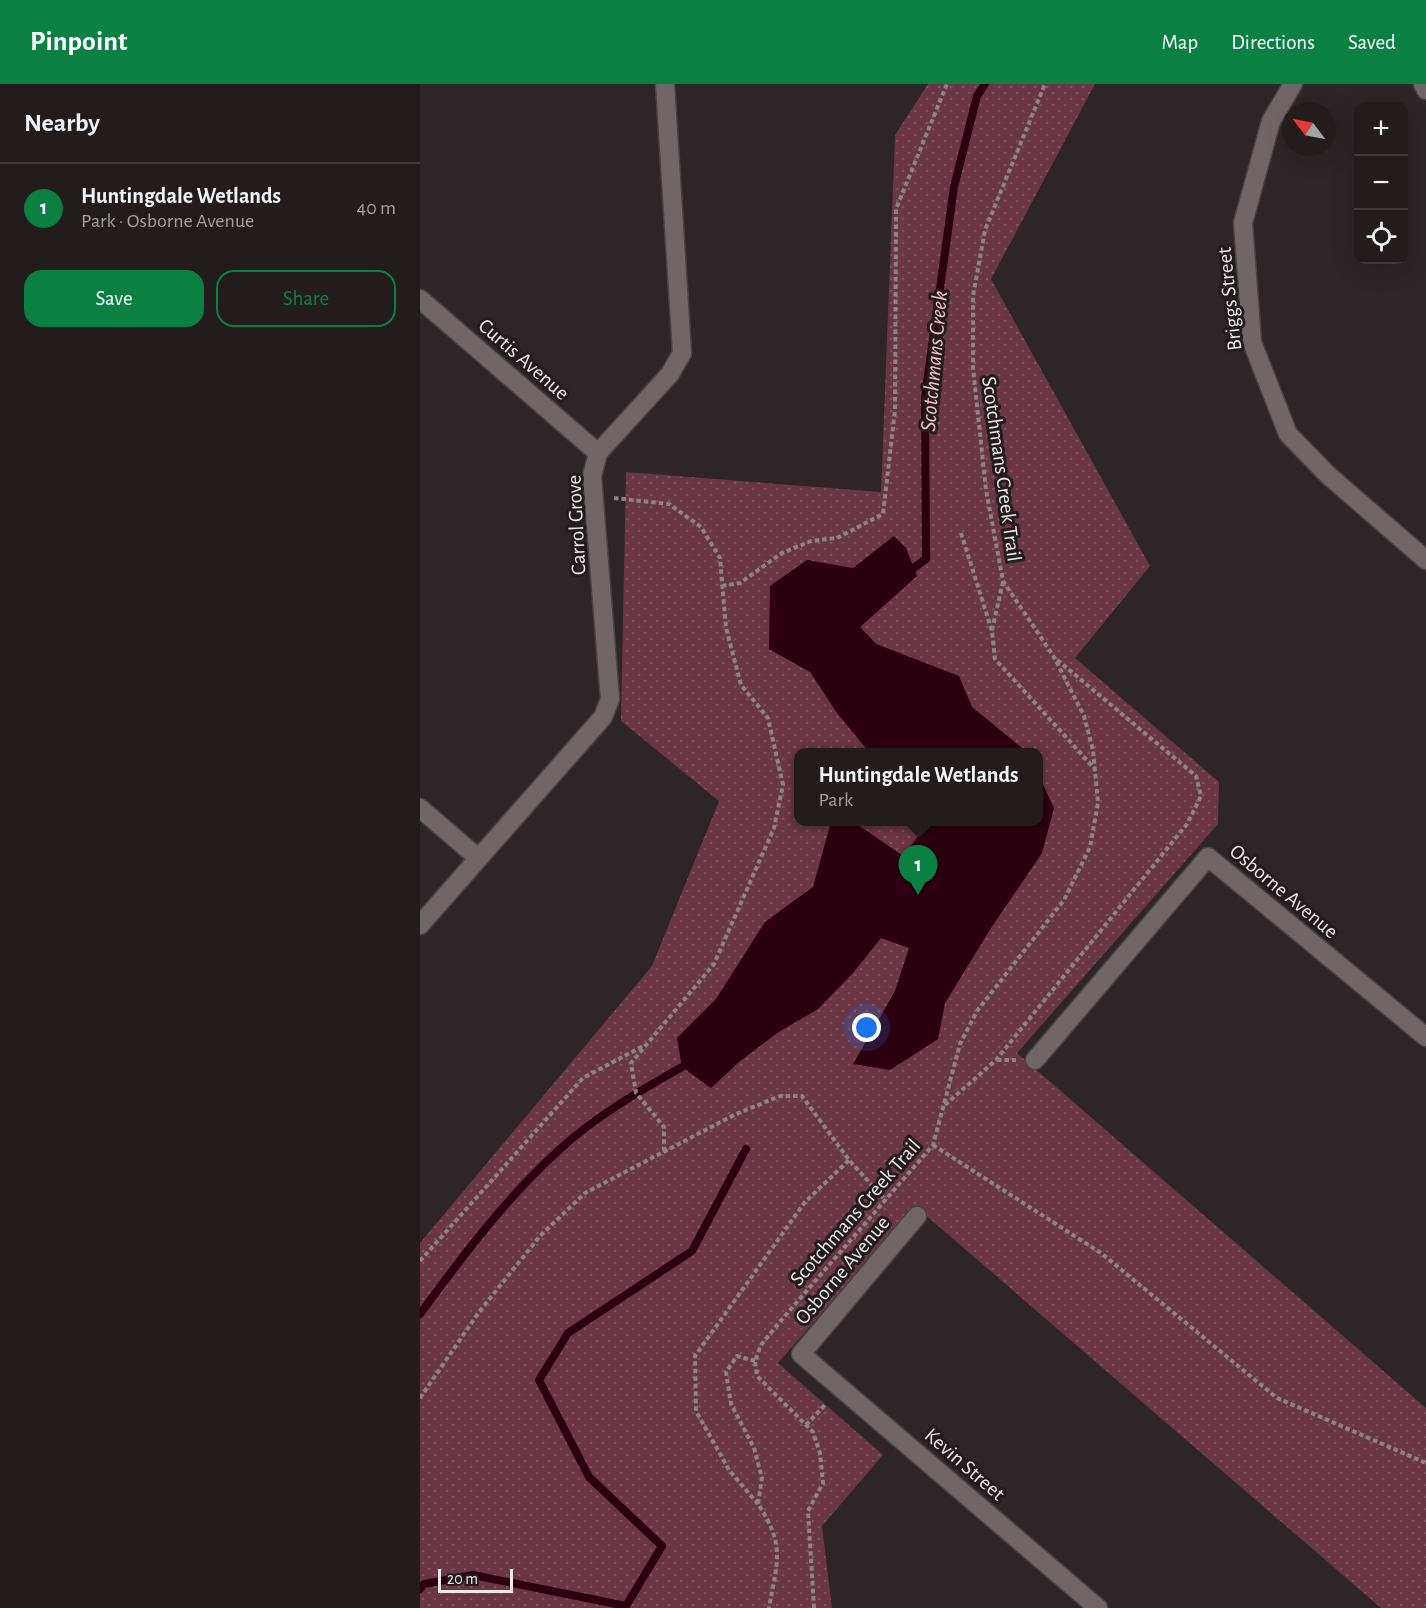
<!DOCTYPE html>
<meta charset="utf-8">
<style>
body{margin:0;font-family:"Alegreya Sans",sans-serif;background:#2e292a;color:#f1f3f6}
.controls{position:absolute;right:18px;top:18px;display:grid;overflow:hidden;border-radius:12px;box-shadow:0 6px 24px #0002}
.controls button{width:54px;height:54px;display:grid;place-items:center;padding:0;border:0;border-bottom:2px solid #3f3a3b;background:#221c1d;color:#f1f3f6;font:30px sans-serif}
.compass{position:absolute;left:862px;top:18px;width:54px;height:54px;border-radius:50%;background:#221c1d;box-shadow:0 6px 24px #0002;rotate:302deg}
.scale{position:absolute;left:18px;bottom:15px;width:75px;box-sizing:border-box;padding-left:6px;border:3px solid #eee8ea;border-top:0;font-size:16px;line-height:21px;white-space:nowrap;color:#eee8ea;-webkit-text-stroke:4px #231c1e;paint-order:stroke}
.you{position:absolute;left:447px;top:944px;width:21px;height:21px;margin:-15px;border:4px solid #fff;border-radius:50%;background:#1a73e8;box-shadow:0 0 0 9px #1a73e833}
.badge{display:grid;place-items:center;width:39px;height:39px;border-radius:50%;background:#0b8043;color:#fff;font-size:20px;font-weight:700}
.pin{position:absolute;translate:-50% -50px;filter:drop-shadow(0 2px 3px #0008)}
.pin::after{content:'';position:absolute;top:32px;width:21px;height:18px;background:inherit;clip-path:polygon(0 0,100% 0,50% 100%)}
.popup{position:absolute;left:374px;top:664px;width:249px;height:78px;box-sizing:border-box;display:grid;place-content:center;border-radius:12px;background:#221c1d;filter:drop-shadow(0 2px 4px #0005);font-size:20px;white-space:nowrap;color:#a2a1a4}
.popup b{font-size:22px;color:#f1f3f6}
.popup::after{content:'';position:absolute;left:50%;top:100%;margin-left:-12px;border:12px solid transparent;border-top-color:#221c1d}
.list{margin:0;padding:0;list-style:none}
h2{display:flex;justify-content:space-between;align-items:center;height:78px;margin:0;padding:0 24px;font-size:26px}
h2 small{font-size:20px;font-weight:400;color:#a2a1a4}
.list li{display:grid;grid-template-columns:39px 1fr auto;gap:18px;align-items:center;box-sizing:border-box;height:90px;padding:0 24px;border-top:2px solid #3f3a3b}
.list b{display:block;font-size:22px;white-space:nowrap}
.list p{margin:0;font-size:20px;white-space:nowrap;color:#a2a1a4}
.list em{font-size:20px;font-style:normal;color:#a2a1a4}
.actions{display:flex;gap:12px;padding:18px 24px}
.actions a{flex:1;padding:14px 0;border:2px solid #0b8043;border-radius:18px;text-align:center;font-size:21px;color:#0b8043}
.actions .main{background:#0b8043;color:#fff}
.icon{flex:none;width:33px;height:33px;fill:none;stroke:currentColor;stroke-width:2;stroke-linecap:round;stroke-linejoin:round}
.map{position:relative;flex:none;width:1006px;height:1524px;overflow:hidden}
header{display:flex;align-items:center;gap:36px;box-sizing:border-box;height:84px;padding:0 30px;background:#0b8043;color:#fff}
header strong{font-size:28px}
nav{display:flex;gap:33px;margin-inline-start:auto;font-size:21px}
main{display:flex}
aside{flex:1;background:#221c1d}
.map>svg:first-child{display:block}
</style>
<header>
<strong>Pinpoint</strong>
<nav><a>Map</a><a>Directions</a><a>Saved</a></nav>
</header>
<main>
<aside>
<h2>Nearby<small></small></h2>
<ul class="list">
<li><span class="badge">1</span><div><b>Huntingdale Wetlands</b><p>Park · Osborne Avenue</p></div><em>40 m</em></li>
</ul>
<div class="actions"><a class="main">Save</a><a>Share</a></div>
</aside>
<div class="map">
<svg width="1006" height="1524" viewBox="0 0 1006 1524">
<defs>
<pattern id="park-dots" width="8" height="8" patternUnits="userSpaceOnUse" patternTransform="scale(1.5)"><rect width="8" height="8" fill="#6a3545"/><path d="M2 2h.1M6 6h.1" fill="none" stroke="#805260" stroke-width="1.8" stroke-linecap="round"/></pattern>
</defs>
<rect width="100%" height="100%" fill="#2d2527"/>
<path fill="url(#park-dots)" fill-rule="evenodd" d="M508 0H675L571 195 730 482 655 574 799 698 798 740 597 969 1006 1324V1524H961L495 1122 358 1279 463 1371 402 1442 412 1524H0V1159L232 882 299 717 201 637 206 388 461 408 475 51ZM378 668H618V738H378Z"/>
<path fill="#2d0010" d="M474 452 486 464 497 492 440 543 456 560 539 592 552 623 607 668H449L417 629 390 588 349 565 350 502 387 476 433 484Z
M618 690 634 724 622 769 571 844 525 919 518 955 470 986 433 980 475 907 489 864 461 854 433 889 398 925 357 949 319 978 291 1004 262 983 257 954 296 915 345 838 393 803 411 738H434L483 772 509 738H618Z"/>
<g fill="none" stroke-linecap="round" stroke-linejoin="round">
<path stroke="#2d0010" stroke-width="8" d="M487 489 506 475 505 313 534 103 557 12 565 0
M0 1230C42 1173 85 1115 138 1067 173 1034 221 1006 262 983
M0 1505 4 1500 53 1491 206 1522 242 1462 169 1393 119 1296 148 1249 272 1167 326 1065"/>
<defs>
<path id="street" d="M873 0 851 37 823 139 832 258 868 350 908 391 1006 476
M1003 0 1006 6
M0 215 178 369
M0 724 58 774
M0 841 183 633 190 615 172 392 178 369 250 290 262 269 245 0
M615 976 788 773 1006 953
M497 1132 381 1270 678 1524"/>
</defs>
<use href="#street" stroke="#494244" stroke-width="21"/>
<path stroke="#8c8587" stroke-width="4" stroke-dasharray="4.5 3" stroke-linecap="butt" d="M194 414 249 420 281 443 300 474 306 544 321 601 348 634 363 701 354 744 294 880 211 979 216 1009 244 1043V1070
M541 449 572 547 575 575 675 685
M302 502 320 499 362 469 391 457 417 454 463 430 475 326 476 125 527 0
M572 546 583 498
M577 976H596
M525 1021 576 976 767 740 781 712 776 692 635 574
M513 1061 681 1169 857 1314 1006 1379
M0 1177 163 994 223 962
M335 1277 317 1272 306 1288 311 1320 334 1364 342 1394 338 1420C366 1462 357 1478 349 1524
M0 1314 59 1228 120 1152 165 1109 316 1030 360 1012H382L429 1076 466 1117
M386 1341 406 1320
M338 1420 309 1386 276 1327 275 1272 385 1118 429 1076
M394 1524 388 1427 403 1399 400 1369 393 1348 337 1292 335 1277 341 1261 358 1240 513 1061 540 960 557 927 644 816 670 763 678 719 673 666 664 632 634 573 583 497 566 406 553 284V212L565 146 625 0"/>
<use href="#street" stroke="#706668" stroke-width="18"/>
</g>
<g text-anchor="middle" stroke-width="6" stroke-linejoin="round" paint-order="stroke">
<g font-size="21" fill="#eee8ea" stroke="#231c1e">
<text transform="translate(809 215) rotate(-96)" y="7">Briggs Street</text>
<text transform="translate(104 275) rotate(41)" y="7">Curtis Avenue</text>
<text transform="translate(582 385) rotate(82)" y="7">Scotchmans Creek Trail</text>
<text transform="translate(156 441) rotate(-93)" y="7">Carrol Grove</text>
<text transform="translate(864 807) rotate(40)" y="7">Osborne Avenue</text>
<text transform="translate(435 1128) rotate(-49)" y="7">Scotchmans Creek Trail</text>
<text transform="translate(422 1186) rotate(-50)" y="7">Osborne Avenue</text>
<text transform="translate(545 1380) rotate(41)" y="7">Kevin Street</text>
</g>
<g font-size="22" font-style="italic" fill="#fbc1d0" stroke="#231c1e">
<text transform="translate(513 277) rotate(-85)" y="8">Scotchmans Creek</text>
</g>
</g>
</svg>
<div class="controls">
<button>+</button>
<button>−</button>
<button><svg class="icon" aria-label="locate" viewBox="0 0 24 24"><circle cx="12" cy="12" r="6"/><path d="M12 2v4M12 18v4M2 12h4M18 12h4"/></svg></button>
</div>
<svg class="compass" viewBox="-18 -18 36 36"><path d="M0-13l5 13h-10z" fill="#e53935"/><path d="M0 13l5-13h-10z" fill="#a2a1a4"/></svg>
<div class="scale">20 m</div>
<div class="you"></div>
<div class="pin badge" style="left:498px;top:811px">1</div>
<div class="popup"><b>Huntingdale Wetlands</b>Park</div>
</div>
</main>
